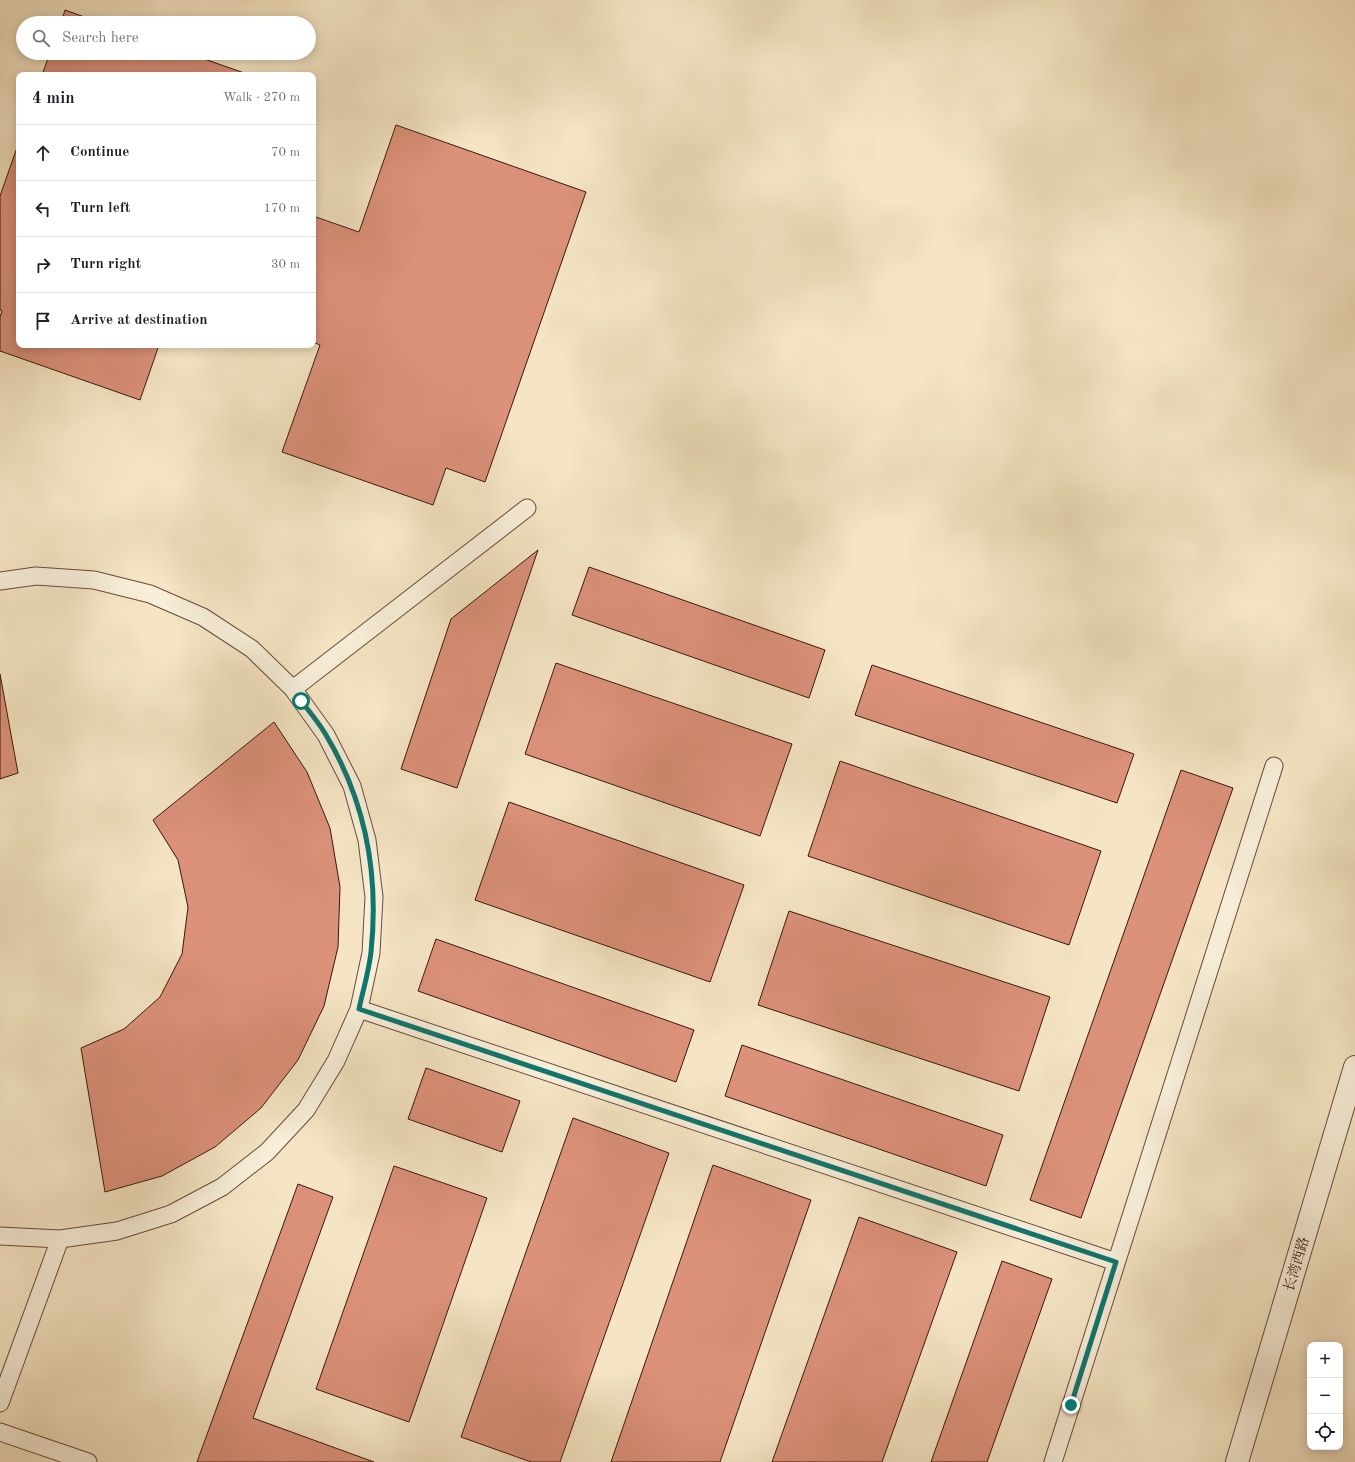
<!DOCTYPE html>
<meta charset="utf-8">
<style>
body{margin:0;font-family:"Old Standard TT","Noto Serif SC",serif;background:#f2f2f2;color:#202124}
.controls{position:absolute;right:12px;bottom:12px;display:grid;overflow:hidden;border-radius:8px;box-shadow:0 2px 10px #0003}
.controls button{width:36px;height:36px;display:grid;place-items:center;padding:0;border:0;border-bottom:1px solid #e0e0e0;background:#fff;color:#202124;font:20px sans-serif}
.stop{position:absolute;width:12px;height:12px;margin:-9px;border:3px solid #0f766e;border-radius:50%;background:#fff}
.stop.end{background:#0f766e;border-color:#fff;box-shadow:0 1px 4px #0008}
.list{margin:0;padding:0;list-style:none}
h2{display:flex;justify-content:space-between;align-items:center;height:52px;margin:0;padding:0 16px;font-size:17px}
h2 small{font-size:13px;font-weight:400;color:#757577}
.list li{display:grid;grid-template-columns:26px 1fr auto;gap:12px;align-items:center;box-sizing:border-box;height:56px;padding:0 16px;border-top:1px solid #e0e0e0}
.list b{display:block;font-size:15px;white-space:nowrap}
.list em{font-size:13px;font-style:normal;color:#757577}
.icon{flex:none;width:22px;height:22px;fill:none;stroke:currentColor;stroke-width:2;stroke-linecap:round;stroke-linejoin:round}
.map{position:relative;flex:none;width:1355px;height:1462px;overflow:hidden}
.search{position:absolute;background:#fff;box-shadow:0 2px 10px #0003;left:16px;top:16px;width:300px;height:44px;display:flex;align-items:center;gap:10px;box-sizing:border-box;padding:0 14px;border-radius:22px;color:#757577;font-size:15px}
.panel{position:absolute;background:#fff;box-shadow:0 2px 10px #0003;left:16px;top:72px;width:300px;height:276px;border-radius:8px}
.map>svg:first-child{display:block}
</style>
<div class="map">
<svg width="1355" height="1462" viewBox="0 0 1355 1462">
<rect width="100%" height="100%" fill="#f5e5c4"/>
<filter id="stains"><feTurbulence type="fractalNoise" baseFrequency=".005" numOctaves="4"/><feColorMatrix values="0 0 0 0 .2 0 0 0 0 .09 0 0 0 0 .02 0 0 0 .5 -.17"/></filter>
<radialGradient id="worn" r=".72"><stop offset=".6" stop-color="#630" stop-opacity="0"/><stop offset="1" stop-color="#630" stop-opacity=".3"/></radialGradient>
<path fill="#dc917b" stroke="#39190a" d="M65 10 101 23H61Z
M50 53H187L250 75H42Z
M396 125 586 192 485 482 446 468 433 505 282 452 320 345 313 342V216L359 232Z
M19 142V345H159L140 400 0 351V317L2 311 0 310V196Z
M538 550 457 788 401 769 451 619Z
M589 567 825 650 809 698 572 615Z
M556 663 792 744 760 836 525 754Z
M872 665 1134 754 1117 803 855 715Z
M0 674 18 773 0 779Z
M274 722 307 772 330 828 340 887 338 947 324 1006 298 1060 261 1108 215 1147 162 1176 105 1192 81 1048 124 1029 160 997 182 954 188 907 178 860 153 820Z
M840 761 1101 851 1069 945 808 856Z
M1181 770 1233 788 1081 1218 1030 1200Z
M509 802 744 885 710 982 475 900Z
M789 911 1050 997 1019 1091 758 1005Z
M436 939 694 1030 676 1082 418 991Z
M742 1045 1003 1135 986 1186 725 1096Z
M426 1068 520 1101 502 1152 408 1119Z
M573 1118 669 1153 560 1462H531L461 1437Z
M713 1165 811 1200 720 1462H611Z
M394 1166 487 1198 409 1422 316 1389Z
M298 1184 333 1197 253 1418 374 1462H197Z
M859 1217 957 1252 882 1462H772Z
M1002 1261 1052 1279 987 1462H931Z"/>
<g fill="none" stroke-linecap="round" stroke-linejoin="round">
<defs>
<path id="service" d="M0 581 36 576 94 580 150 594 203 617 252 649 293 689 326 735 352 786 367 840 374 897 371 953 359 1009 336 1061 306 1110 267 1152 222 1187 171 1214 117 1231 60 1239 0 1236
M293 689 527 508
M359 1009 1116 1262
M0 1403 60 1239
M0 1432 88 1462
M1053 1462 1274 766"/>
<path id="tertiary" d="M1237 1462 1355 1067"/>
</defs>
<use href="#service" stroke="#684c38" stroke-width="19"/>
<use href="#tertiary" stroke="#684c38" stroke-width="24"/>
<use href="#service" stroke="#f8eed9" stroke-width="17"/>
<use href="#tertiary" stroke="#f8eed9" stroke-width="22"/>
</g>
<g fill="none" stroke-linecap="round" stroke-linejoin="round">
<path stroke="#0f766e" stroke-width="5" d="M301 701C310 712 319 723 326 735 366 802 379 876 371 952 369 971 363 990 359 1009L1116 1262 1071 1405"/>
</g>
<g text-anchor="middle" stroke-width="3.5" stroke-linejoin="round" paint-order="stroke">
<g font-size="14" fill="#39190a" stroke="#f8eed9">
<text transform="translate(1296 1264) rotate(-73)" y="5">长湾西路</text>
</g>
</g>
<rect width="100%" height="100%" filter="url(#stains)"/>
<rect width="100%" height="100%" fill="url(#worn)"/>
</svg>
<div class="controls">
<button>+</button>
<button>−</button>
<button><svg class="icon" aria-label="locate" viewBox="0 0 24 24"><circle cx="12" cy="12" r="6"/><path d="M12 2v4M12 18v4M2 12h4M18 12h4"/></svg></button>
</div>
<div class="stop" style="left:301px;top:701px"></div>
<div class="stop end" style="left:1071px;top:1405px"></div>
<div class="search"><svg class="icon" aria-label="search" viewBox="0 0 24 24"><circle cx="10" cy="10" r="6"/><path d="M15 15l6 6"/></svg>Search here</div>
<section class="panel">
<h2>4 min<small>Walk · 270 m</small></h2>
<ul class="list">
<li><svg class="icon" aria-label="ahead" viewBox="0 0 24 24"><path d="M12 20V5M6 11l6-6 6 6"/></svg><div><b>Continue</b></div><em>70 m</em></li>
<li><svg class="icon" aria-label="left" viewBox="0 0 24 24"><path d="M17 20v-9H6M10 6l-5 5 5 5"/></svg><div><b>Turn left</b></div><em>170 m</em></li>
<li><svg class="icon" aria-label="right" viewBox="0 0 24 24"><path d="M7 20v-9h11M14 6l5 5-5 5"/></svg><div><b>Turn right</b></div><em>30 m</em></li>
<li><svg class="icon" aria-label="arrive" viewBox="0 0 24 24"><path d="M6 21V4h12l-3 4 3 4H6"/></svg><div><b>Arrive at destination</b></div></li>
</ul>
</section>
</div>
